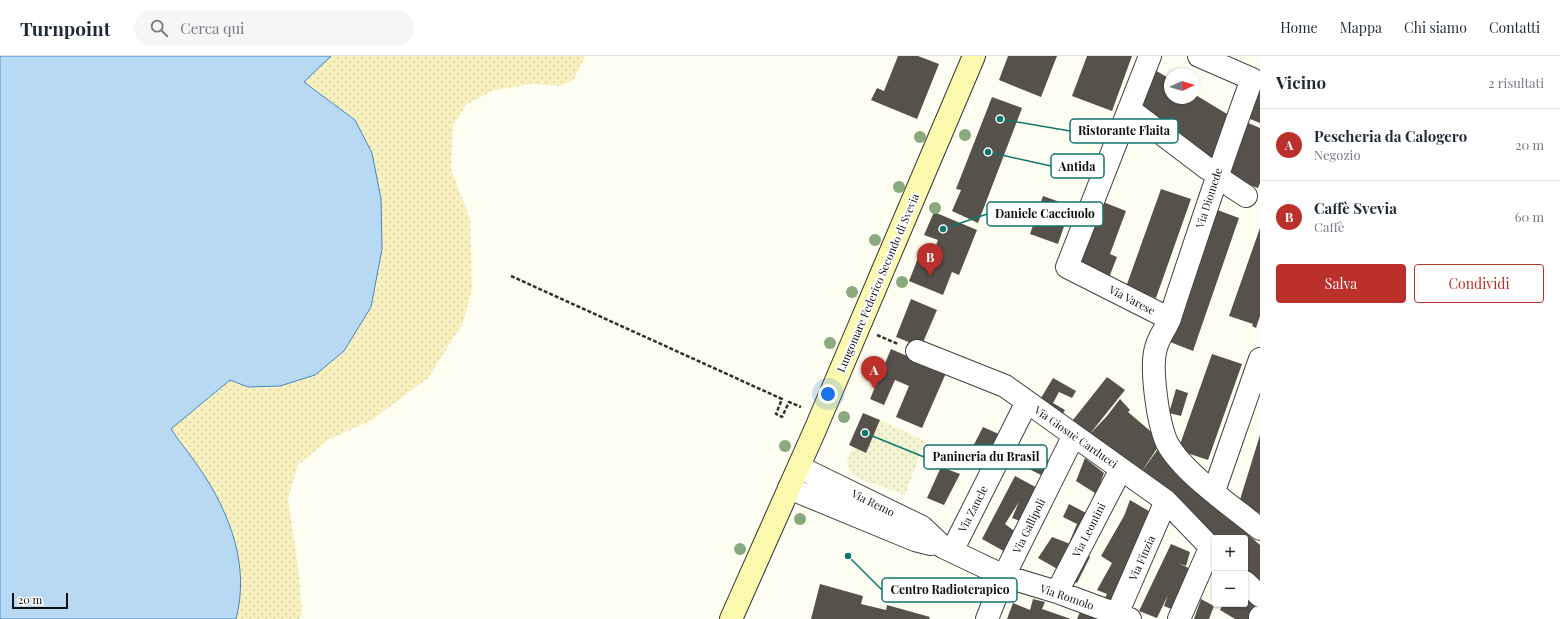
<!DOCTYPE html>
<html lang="it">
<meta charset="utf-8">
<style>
body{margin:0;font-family:"Playfair Display",serif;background:#f6f6f7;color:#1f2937}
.controls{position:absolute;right:12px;bottom:12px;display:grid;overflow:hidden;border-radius:4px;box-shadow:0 1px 3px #0004}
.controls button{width:36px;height:36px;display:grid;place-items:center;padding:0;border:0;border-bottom:1px solid #e0e1e3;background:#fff;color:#1f2937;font:20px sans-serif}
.compass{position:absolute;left:1164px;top:12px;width:36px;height:36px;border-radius:50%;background:#fff;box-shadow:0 1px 3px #0004;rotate:86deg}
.scale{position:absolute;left:12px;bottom:10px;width:56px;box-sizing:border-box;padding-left:4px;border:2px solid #0f0f0f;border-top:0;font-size:11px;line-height:14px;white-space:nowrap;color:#0f0f0f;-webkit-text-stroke:3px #fff;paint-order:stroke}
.you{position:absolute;left:828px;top:338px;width:14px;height:14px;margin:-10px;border:3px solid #fff;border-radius:50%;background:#1a73e8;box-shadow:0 0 0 6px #1a73e833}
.badge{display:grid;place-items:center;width:26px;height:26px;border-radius:50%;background:#bb302b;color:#fff;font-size:13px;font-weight:700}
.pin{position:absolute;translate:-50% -33px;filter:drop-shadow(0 1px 2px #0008)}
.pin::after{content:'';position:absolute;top:21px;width:14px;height:12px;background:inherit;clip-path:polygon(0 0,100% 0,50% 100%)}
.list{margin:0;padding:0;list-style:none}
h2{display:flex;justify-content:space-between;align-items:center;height:52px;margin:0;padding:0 16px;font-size:17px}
h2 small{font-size:13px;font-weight:400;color:#747a83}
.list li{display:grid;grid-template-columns:26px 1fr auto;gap:12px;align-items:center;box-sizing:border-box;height:72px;padding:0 16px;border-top:1px solid #e0e1e3}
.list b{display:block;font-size:15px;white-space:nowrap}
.list p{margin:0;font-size:13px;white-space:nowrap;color:#747a83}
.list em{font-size:13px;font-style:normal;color:#747a83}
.actions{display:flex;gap:8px;padding:12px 16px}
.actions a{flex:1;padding:9px 0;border:1px solid #bb302b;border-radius:4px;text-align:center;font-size:14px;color:#bb302b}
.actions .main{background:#bb302b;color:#fff}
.icon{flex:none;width:22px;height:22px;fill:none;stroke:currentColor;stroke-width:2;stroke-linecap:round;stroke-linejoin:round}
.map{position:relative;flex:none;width:1260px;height:563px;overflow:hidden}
header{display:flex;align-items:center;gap:24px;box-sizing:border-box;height:56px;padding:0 20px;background:#fff;border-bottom:1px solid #e0e1e3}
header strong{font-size:19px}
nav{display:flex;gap:22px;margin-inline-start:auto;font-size:14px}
.search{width:280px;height:36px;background:#f6f6f7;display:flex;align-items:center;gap:10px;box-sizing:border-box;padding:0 14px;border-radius:22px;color:#747a83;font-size:15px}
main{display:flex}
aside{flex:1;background:#fff}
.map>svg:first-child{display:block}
</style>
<header>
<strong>Turnpoint</strong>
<div class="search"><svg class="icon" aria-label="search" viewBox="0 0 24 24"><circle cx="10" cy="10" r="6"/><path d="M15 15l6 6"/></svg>Cerca qui</div>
<nav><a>Home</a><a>Mappa</a><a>Chi siamo</a><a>Contatti</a></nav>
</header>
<main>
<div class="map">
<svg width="1260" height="563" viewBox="0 0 1260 563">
<defs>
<pattern id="farmland-dots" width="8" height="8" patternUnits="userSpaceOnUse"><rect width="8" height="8" fill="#f4f4d2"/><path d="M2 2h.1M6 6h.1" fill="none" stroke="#d0d0b3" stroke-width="1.8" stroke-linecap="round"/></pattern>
<pattern id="sand-dots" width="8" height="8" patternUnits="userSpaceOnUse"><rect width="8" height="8" fill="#f8f0bf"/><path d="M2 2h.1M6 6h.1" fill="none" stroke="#d3cda3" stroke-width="1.8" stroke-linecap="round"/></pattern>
</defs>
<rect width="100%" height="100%" fill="#fefdf1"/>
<path fill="url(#farmland-dots)" d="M880 364 925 385 905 439 858 422 849 414 847 404 853 391 866 397Z"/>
<path fill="url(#sand-dots)" d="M331 0H585L574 23 561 30 532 28 494 34 466 49 453 70 451 113 470 163 472 232 463 267 428 322 372 364 328 384 298 409 288 443 298 511 302 555 300 563H236L240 545 200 413 171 373 230 324 248 331 355 64 303 26Z"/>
<path fill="#b8d9f4" stroke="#4187c9" d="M0 0H331L304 26 355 64 372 97 381 143 382 193 371 251 344 295 315 319 280 330 248 331 230 324 171 373C180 387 191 399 200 413 230 457 250 510 236 563H0Z"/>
<path fill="#57514c" d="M898 0H918L939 8 917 63 871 44 877 32 884 35Z
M1008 0H1057L1041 41 999 24Z
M1087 0H1132L1112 55 1072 40Z
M1155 14 1170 23V42H1194V38L1232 61 1215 106 1141 51Z
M1255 35 1260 37V67L1245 61Z
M992 41 1022 52 978 167 952 155 961 134 956 133Z
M1246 66 1260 72V127L1258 132 1226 120Z
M1161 133 1191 143 1156 242 1126 231Z
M1043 140 1071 150 1058 188 1030 178Z
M1098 144 1126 155 1110 198 1117 201 1108 224 1073 211Z
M1212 152 1239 162 1193 295 1165 284Z
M934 156 977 174 959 219 952 216 943 239 909 225 918 202 929 207 938 184 924 179Z
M1260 172V260L1256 272 1252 270 1253 268 1229 260Z
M911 243 937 254 921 291 896 281Z
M891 293 946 317 922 372 896 361 909 330 895 324 884 349 870 343Z
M1212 298 1242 308 1208 404 1178 394Z
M1107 321 1125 334 1089 379 1107 360 1120 343 1130 354 1128 356 1162 385 1140 418 1158 393 1176 417 1203 442 1204 440 1260 489V528L1245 515V482H1215L1069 369Z
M1053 322 1076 335 1072 342 1059 336 1053 347 1065 354 1060 362 1038 347Z
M1176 333 1188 337 1181 360 1169 357Z
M863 357 880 364 866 397 849 389Z
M983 371 1001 379 984 413 966 404Z
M1260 379V457L1238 450Z
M1034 395 1051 406 1047 422 1025 411Z
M1085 402 1104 417 1101 425 1107 430 1097 451 1091 446 1095 437 1076 425Z
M941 411 960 418 944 449 927 442Z
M1015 420 1041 434 1025 467 1012 462 1019 446 1005 468 1017 477 1009 498 982 483Z
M1130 444 1152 457 1116 547 1105 542 1107 538 1097 534 1112 507 1101 500 1124 460Z
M1069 448 1090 459 1061 515 1038 502 1052 481 1073 489 1069 487 1077 468 1063 461Z
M1171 488 1190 496 1186 510 1178 507 1195 515 1176 555 1164 550 1168 539 1157 562 1139 555Z
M1083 495 1090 501 1077 527 1068 523Z
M820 528 863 540 861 548 886 554 887 549 930 561 929 563H811Z
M1245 541 1255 551 1251 563H1235L1220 554 1223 548H1245Z
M1033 543 1045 546 1042 553 1071 563H1007L1013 547 1030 554Z
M1201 543 1214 550 1209 563H1194Z
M1082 551 1102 563H1077Z"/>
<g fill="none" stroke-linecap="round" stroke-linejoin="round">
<defs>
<path id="street" d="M1150 0 1067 211 1170 263
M1199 0 1252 23C1223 101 1197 180 1171 259 1168 270 1159 280 1156 292 1150 312 1158 367 1167 387 1183 417 1233 451 1260 473
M1129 53 1208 113
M1216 120 1246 140
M917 295 1005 330 1166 445 1215 496
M799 411 922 471 943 491 1004 520 1057 536 1130 563
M789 432 915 484 931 488
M1214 435 1260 303
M952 495 1027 346
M1245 526 1260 540
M1057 536 1121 413
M1117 558 1166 445
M987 563 1004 520 1074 379
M1179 563 1210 492
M1260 563V561"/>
<path id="secondary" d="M731 563 815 374 974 0"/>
</defs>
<use href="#street" stroke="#424242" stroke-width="24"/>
<use href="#secondary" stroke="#313131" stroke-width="24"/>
<path stroke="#313131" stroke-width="2.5" stroke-dasharray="4 2" stroke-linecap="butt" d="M511 220 782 343 776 358 782 361 789 346 801 351
M877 279 898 288"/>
<use href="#street" stroke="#fff" stroke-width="22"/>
<use href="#secondary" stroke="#fcfaaf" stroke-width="22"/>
</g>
<g fill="#89a97f">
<circle cx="965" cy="79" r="6"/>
<circle cx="920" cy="81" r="6"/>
<circle cx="899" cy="131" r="6"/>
<circle cx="935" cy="152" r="6"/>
<circle cx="875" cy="184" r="6"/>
<circle cx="902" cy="226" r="6"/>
<circle cx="852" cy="236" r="6"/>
<circle cx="830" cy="287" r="6"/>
<circle cx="844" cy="361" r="6"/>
<circle cx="785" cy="390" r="6"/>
<circle cx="800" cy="463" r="6"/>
<circle cx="740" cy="493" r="6"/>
</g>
<g text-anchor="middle" stroke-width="4" stroke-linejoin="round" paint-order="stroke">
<g font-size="11" fill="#0f0f0f" stroke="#fff">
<text transform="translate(1209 142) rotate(-72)" y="4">Via Diomede</text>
<text transform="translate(878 227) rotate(-67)" y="4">Lungomare Federico Secondo di Svevia</text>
<text transform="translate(1132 244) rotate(27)" y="4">Via Varese</text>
<text transform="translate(1076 381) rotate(35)" y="4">Via Giosuè Carducci</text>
<text transform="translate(873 447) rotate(26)" y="4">Via Remo</text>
<text transform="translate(973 453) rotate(-63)" y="4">Via Zancle</text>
<text transform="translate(1029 470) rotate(-64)" y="4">Via Gallipoli</text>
<text transform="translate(1089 474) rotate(-63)" y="4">Via Leontini</text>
<text transform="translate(1142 502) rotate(-66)" y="4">Via Finzia</text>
<text transform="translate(1067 541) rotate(19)" y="4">Via Romolo</text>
</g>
</g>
<path fill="none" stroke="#0f766e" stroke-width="1.5" d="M1000 63L1070 75M988 96L1051 110M943 173L987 158M865 377L924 401M848 500L882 534"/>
<g fill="#0f766e" stroke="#fff" stroke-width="1.5">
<circle cx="1000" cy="63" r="4"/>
<circle cx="988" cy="96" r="4"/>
<circle cx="943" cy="173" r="4"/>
<circle cx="865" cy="377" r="4"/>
<circle cx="848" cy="500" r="4"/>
</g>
<g fill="#fff" stroke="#0f766e" stroke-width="1.5">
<rect x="1070" y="63" width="108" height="24" rx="4"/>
<rect x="1051" y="98" width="53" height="24" rx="4"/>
<rect x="987" y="146" width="116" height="24" rx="4"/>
<rect x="924" y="389" width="123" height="24" rx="4"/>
<rect x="882" y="522" width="135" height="24" rx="4"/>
</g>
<g font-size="12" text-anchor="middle" font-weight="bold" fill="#0f0f0f">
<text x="1124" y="79">Ristorante Flaita</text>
<text x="1077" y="115">Antida</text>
<text x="1045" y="162">Daniele Cacciuolo</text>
<text x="986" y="405">Panineria du Brasil</text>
<text x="950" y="538">Centro Radioterapico</text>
</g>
</svg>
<div class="controls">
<button>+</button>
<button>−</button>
</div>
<svg class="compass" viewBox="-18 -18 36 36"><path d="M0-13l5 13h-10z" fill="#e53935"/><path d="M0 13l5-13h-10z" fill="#747a83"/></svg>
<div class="scale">20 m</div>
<div class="you"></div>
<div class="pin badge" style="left:874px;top:333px">A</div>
<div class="pin badge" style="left:930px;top:220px">B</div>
</div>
<aside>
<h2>Vicino<small>2 risultati</small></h2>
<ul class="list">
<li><span class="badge">A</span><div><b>Pescheria da Calogero</b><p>Negozio</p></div><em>20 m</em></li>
<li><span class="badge">B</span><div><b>Caffè Svevia</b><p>Caffè</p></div><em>60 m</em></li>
</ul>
<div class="actions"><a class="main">Salva</a><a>Condividi</a></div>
</aside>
</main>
